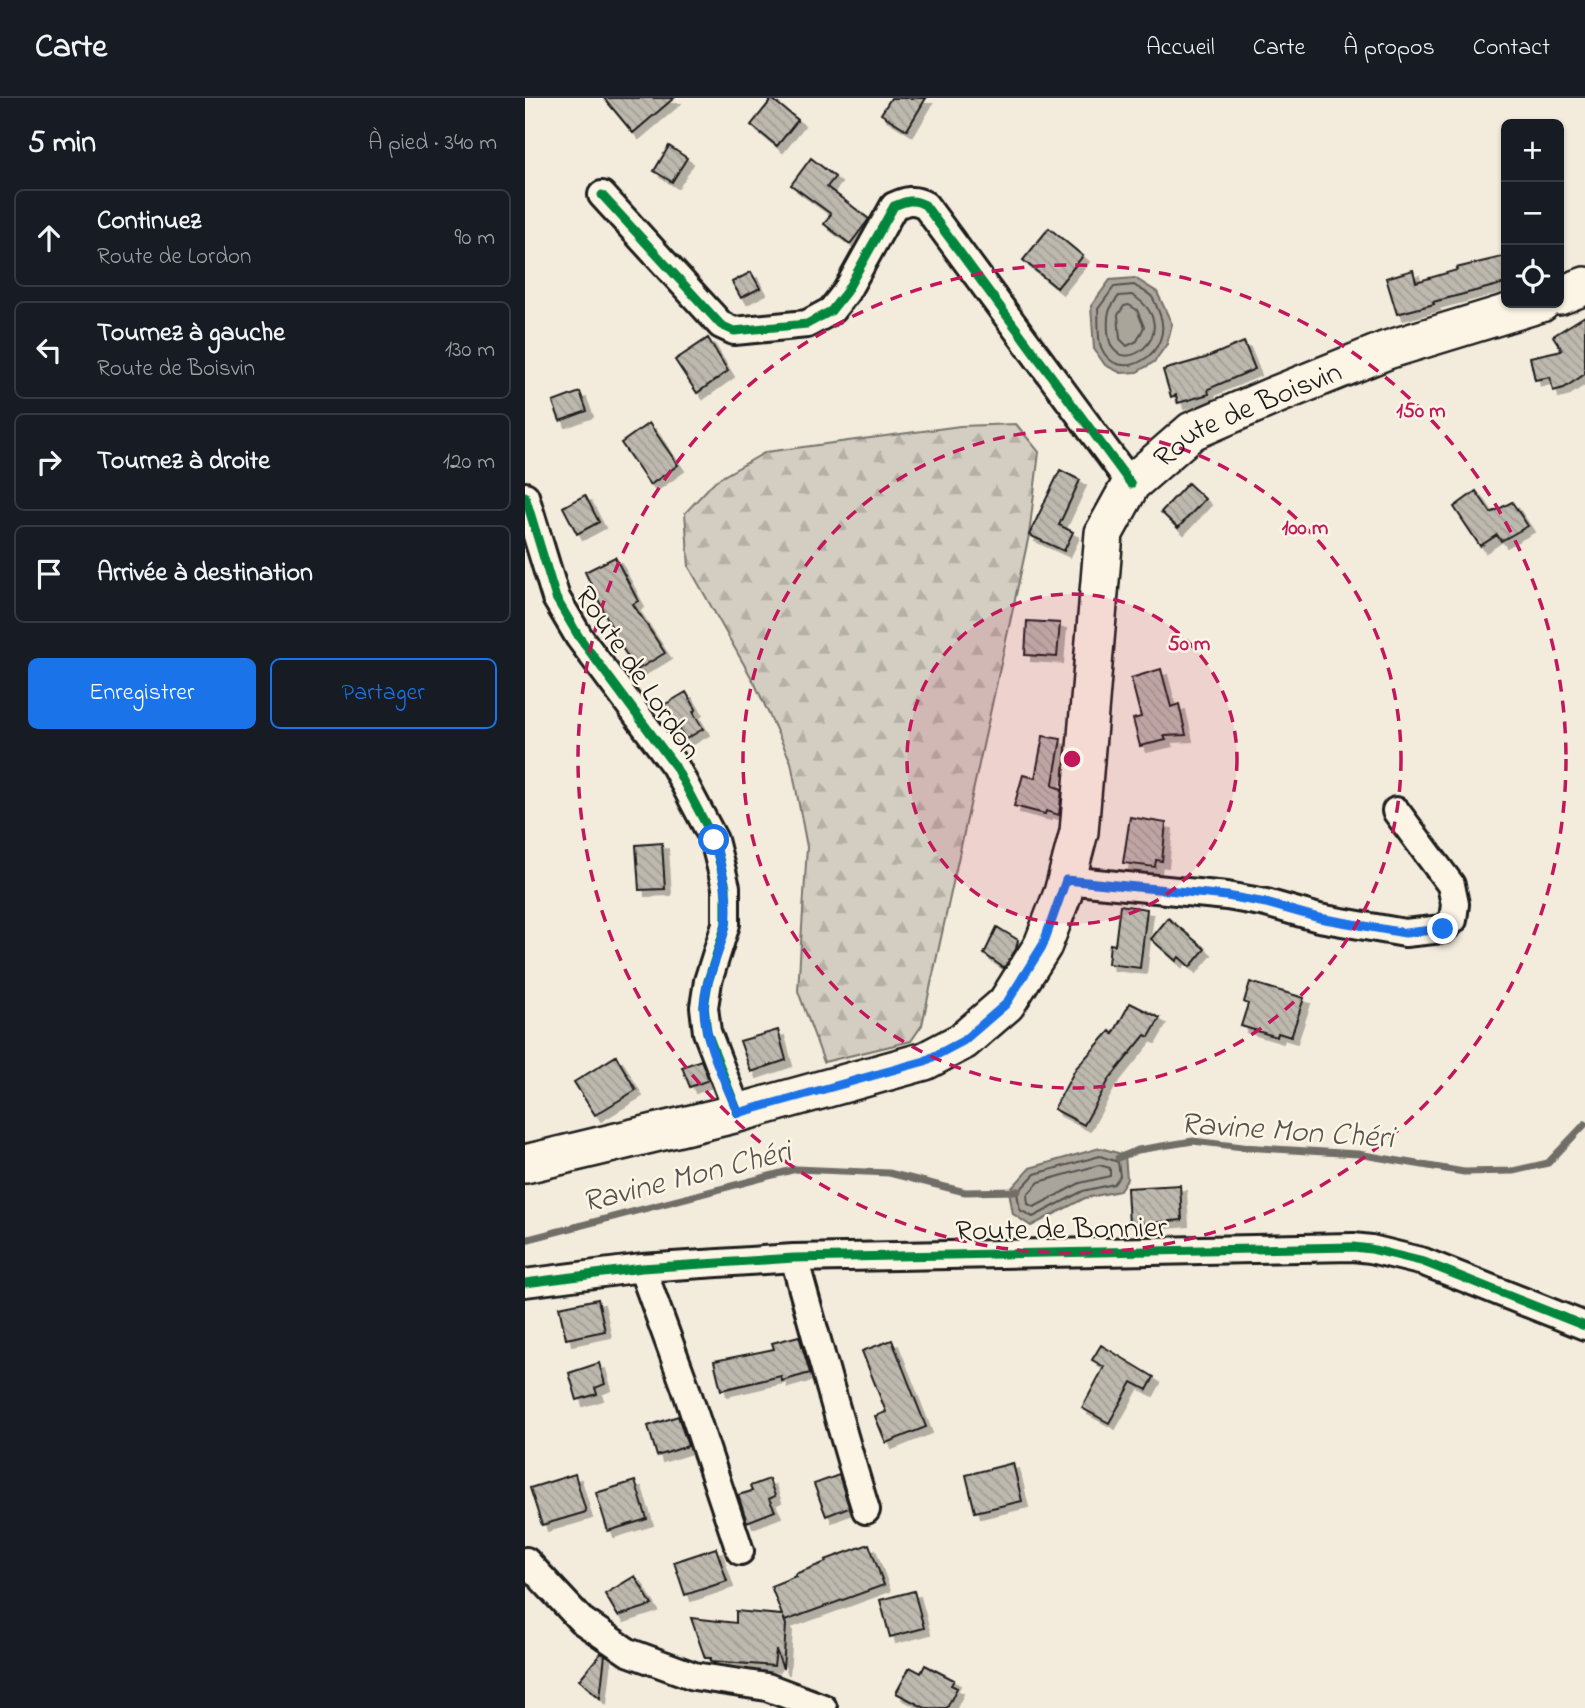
<!DOCTYPE html>
<html lang="fr">
<meta charset="utf-8">
<style>
body{margin:0;font-family:"Indie Flower",sans-serif;background:#20242c;color:#f1f3f6}
.controls{position:absolute;right:21px;top:21px;display:grid;overflow:hidden;border-radius:10px;box-shadow:0 2px 5px #0004}
.controls button{width:63px;height:63px;display:grid;place-items:center;padding:0;border:0;border-bottom:2px solid #363941;background:#171b24;color:#f1f3f6;font:35px sans-serif}
.stop{position:absolute;width:21px;height:21px;margin:-16px;border:5px solid #1a73e8;border-radius:50%;background:#fff}
.stop.end{background:#1a73e8;border-color:#fff;box-shadow:0 2px 7px #0008}
.list{margin:0;padding:0;list-style:none}
h2{display:flex;justify-content:space-between;align-items:center;height:91px;margin:0;padding:0 28px;font-size:30px}
h2 small{font-size:23px;font-weight:400;color:#9ea1a6}
.list li{display:grid;grid-template-columns:46px 1fr auto;gap:21px;align-items:center;box-sizing:border-box;height:98px;margin:0 14px 14px;padding:0 14px;border:2px solid #363941;border-radius:10px}
.list b{display:block;font-size:26px;white-space:nowrap}
.list p{margin:0;font-size:23px;white-space:nowrap;color:#9ea1a6}
.list em{font-size:23px;font-style:normal;color:#9ea1a6}
.actions{display:flex;gap:14px;padding:21px 28px}
.actions a{flex:1;padding:16px 0;border:2px solid #1a73e8;border-radius:10px;text-align:center;font-size:24px;color:#1a73e8}
.actions .main{background:#1a73e8;color:#fff}
.icon{flex:none;width:38px;height:38px;fill:none;stroke:currentColor;stroke-width:2;stroke-linecap:round;stroke-linejoin:round}
.map{position:relative;flex:none;width:1060px;height:1610px;overflow:hidden}
header{display:flex;align-items:center;gap:42px;box-sizing:border-box;height:98px;padding:0 35px;background:#171b24;border-bottom:2px solid #363941}
header strong{font-size:33px}
nav{display:flex;gap:38px;margin-inline-start:auto;font-size:24px}
main{display:flex}
aside{flex:1;background:#171b24}
.map>svg:first-child{display:block}
</style>
<header>
<strong>Carte</strong>
<nav><a>Accueil</a><a>Carte</a><a>À propos</a><a>Contact</a></nav>
</header>
<main>
<aside>
<h2>5 min<small>À pied · 340 m</small></h2>
<ul class="list">
<li><svg class="icon" aria-label="ahead" viewBox="0 0 24 24"><path d="M12 20V5M6 11l6-6 6 6"/></svg><div><b>Continuez</b><p>Route de Lordon</p></div><em>90 m</em></li>
<li><svg class="icon" aria-label="left" viewBox="0 0 24 24"><path d="M17 20v-9H6M10 6l-5 5 5 5"/></svg><div><b>Tournez à gauche</b><p>Route de Boisvin</p></div><em>130 m</em></li>
<li><svg class="icon" aria-label="right" viewBox="0 0 24 24"><path d="M7 20v-9h11M14 6l5 5-5 5"/></svg><div><b>Tournez à droite</b></div><em>120 m</em></li>
<li><svg class="icon" aria-label="arrive" viewBox="0 0 24 24"><path d="M6 21V4h12l-3 4 3 4H6"/></svg><div><b>Arrivée à destination</b></div></li>
</ul>
<div class="actions"><a class="main">Enregistrer</a><a>Partager</a></div>
</aside>
<div class="map">
<svg width="1060" height="1610" viewBox="0 0 1060 1610">
<defs>
<pattern id="forest-firs" width="22" height="20" patternUnits="userSpaceOnUse" patternTransform="scale(1.75)"><rect width="22" height="20" fill="#d3cec1"/><path d="M5 1l3.5 6h-7zM16 11l3.5 6h-7z" fill="#b5b0a5"/></pattern>
<pattern id="building-back-hatch" width="6" height="6" patternUnits="userSpaceOnUse" patternTransform="scale(1.75)"><rect width="6" height="6" fill="#beb9ae"/><path d="M-1 5l2 2M0 0l6 6M5-1l2 2" fill="none" stroke="#a39e95"/></pattern>
<filter id="shadow"><feDropShadow dx="6" dy="6" stdDeviation="0" flood-color="#0004"/></filter>
</defs>
<rect width="100%" height="100%" fill="#f3ecdd"/>
<filter id="ink" filterUnits="userSpaceOnUse"><feTurbulence type="fractalNoise" baseFrequency=".0143" numOctaves="2"/><feDisplacementMap in="SourceGraphic" scale="14" xChannelSelector="R" yChannelSelector="G"/><feConvolveMatrix kernelMatrix="1 2 1 2 8 2 1 2 1" color-interpolation-filters="sRGB"/></filter>
<g filter="url(#ink)">
<path fill="url(#forest-firs)" stroke="#78756e" stroke-width="2" d="M491 326 514 354 504 437 397 927 386 943 299 964 273 893 282 749 266 664 230 586 164 469 160 415 190 383 241 354 435 328Z"/>
<path fill="#aaa59b" stroke="#716e68" stroke-width="2" d="M610 180 632 194 647 226 642 246 629 264 612 274 596 275 580 267 569 251 566 208 585 182Z
M575 1050 600 1057 602 1081 594 1093 560 1100 506 1128 488 1116 484 1093 505 1070Z"/>
<g fill="none" stroke-linecap="round" stroke-linejoin="round">
<path stroke="#55534f" stroke-width="2" d="M609 187C614 191 623 194 627 199 630 203 632 210 634 214 652 255 592 290 576 249 572 238 574 222 573 211L589 189Z
M607 197C666 233 587 291 583 233 582 216 583 211 594 198Z
M604 207 612 212 619 229 612 243 602 248 595 241 593 217 599 208Z
M575 1058 593 1064 595 1078 589 1086 558 1093 508 1119 495 1112 492 1095 510 1076Z
M574 1067 585 1070V1078L555 1085 509 1109 503 1106 502 1097 514 1084Z"/>
<path stroke="#716e68" stroke-width="7" d="M593 1060 613 1052 668 1043 718 1049 833 1056 939 1074 988 1073 1023 1065 1060 1026
M0 1142 271 1071 364 1075 440 1094 493 1093"/>
</g>
<path fill="url(#building-back-hatch)" stroke="#1c1c1c" stroke-width="2" filter="url(#shadow)" d="M79 0H149L108 35Z
M366 0H401L382 32 356 16Z
M247 1 273 22 252 48 226 27Z
M144 48 162 60 147 84 129 73Z
M286 60 310 79 302 89 344 121 325 146 299 126 306 116 266 87Z
M524 130 558 158 532 190 498 162Z
M981 158V185L908 204 909 206 872 216 861 180 888 172 891 184 932 172 931 170Z
M226 174 235 190 216 200 207 184Z
M1060 218V276L1039 290 1028 293 1025 279 1010 282 1005 259 1037 252 1028 238Z
M183 240 203 273 172 295 150 262Z
M719 244 730 271 683 291 684 296 653 305 651 297 646 299 638 272 680 260Z
M55 294 62 313 35 323 28 304Z
M124 325 153 367 125 387 96 345Z
M535 372 555 382 534 427 548 434 539 453 504 437Z
M663 385 680 401 653 430 636 414Z
M951 393 966 415 987 404 1003 428 976 443 972 437 955 448 929 409Z
M60 397 74 424 52 436 38 409Z
M90 459 113 503 108 506 140 555 112 572 95 547 60 474Z
M502 523 535 525 532 559 500 557Z
M636 571 646 609 654 606 661 637 639 638 641 642 615 648 608 621 616 619 606 580Z
M161 594 171 611 168 614 178 631 161 641 139 607Z
M518 638 536 641 528 685V688L537 691 534 717 521 713 520 716 489 708 498 677 510 680Z
M605 719 641 725 637 763 631 762 630 769 598 765Z
M137 745 140 791 114 792 111 747Z
M595 807 622 811 615 870 583 866 585 846 590 847Z
M643 820 680 851 665 869 654 859 651 863 626 841Z
M472 829 493 842 491 851 479 870 459 856Z
M725 884 779 900 766 939 753 935 752 939 716 928 723 906 719 904Z
M605 905 635 920 624 939 620 937 585 980 559 1027 529 1011 551 970 585 933 588 936Z
M253 932 261 962 226 974 215 943Z
M91 958 111 992 70 1017 49 984Z
M176 962 184 982 165 989 157 969Z
M655 1087 657 1122 604 1127 602 1090Z
M73 1201 80 1233 41 1241 34 1209Z
M274 1238 285 1275 257 1283 256 1278 196 1292 189 1263 249 1251 247 1245Z
M367 1242 401 1329 361 1345 350 1318 361 1314 337 1253Z
M576 1247 629 1279 622 1292 607 1284 584 1325 557 1310 579 1269 567 1262Z
M74 1265 80 1286 70 1290 72 1296 52 1302 44 1275Z
M153 1318 163 1348 132 1358 123 1328Z
M488 1365 497 1403 450 1414 441 1377Z
M50 1376 61 1414 17 1427 5 1390Z
M314 1377 324 1409 301 1418 289 1386Z
M244 1381 250 1398 244 1401 250 1413 222 1424 213 1397 227 1393 225 1388Z
M110 1383 122 1421 83 1433 71 1395Z
M344 1446 359 1487 260 1523 258 1519 261 1527 258 1571 251 1552 249 1568 186 1563V1560H180L166 1520 211 1525V1513L257 1517 246 1488 271 1478 270 1476 301 1464 300 1462Z
M191 1450 202 1483 160 1497 149 1464Z
M110 1478 127 1507 93 1518 80 1496Z
M389 1493 399 1530 365 1539 355 1502Z
M76 1555 80 1557 75 1600 54 1582Z
M400 1567 429 1582 426 1587 432 1590 422 1610H400L371 1595 385 1569 396 1575Z"/>
<g fill="none" stroke-linecap="round" stroke-linejoin="round">
<defs>
<path id="minor" d="M77 97 196 227 209 233 282 226 306 213 321 194 369 108C381 103 388 100 400 107L606 386
M0 398 31 500 54 539 150 668 189 742 201 789V826L183 883 179 909 182 934 213 1015
M541 782 702 798 741 805 794 820 880 835 918 831 928 822 930 806 926 787 871 713
M269 1160C293 1244 315 1329 341 1412
M117 1170 160 1288 215 1453
M0 1185 117 1170 269 1160 828 1149 846 1151 899 1164 1060 1228
M1 1463 56 1522 103 1554 169 1578 242 1589 298 1610"/>
<g id="secondary">
<path d="M1034 198 1060 188"/>
<path id="s1" d="M0 1066 213 1015 400 963 438 943 481 906 518 847 538 795 554 734 579 435 606 386 667 333 746 299 862 252 1016 205"/>
</g>
</defs>
<use href="#minor" stroke="#1c1c1c" stroke-width="32"/>
<use href="#secondary" stroke="#1c1c1c" stroke-width="42"/>
<use href="#minor" stroke="#fcf5e5" stroke-width="26"/>
<use href="#secondary" stroke="#fcf5e5" stroke-width="37"/>
<defs>
<path id="cycleway" d="M77 97 196 227 209 233 282 226 306 213 321 194 369 108C381 103 388 100 400 107L606 386
M0 398 31 500 54 539 150 668 189 742 201 789V826L183 883 179 909 182 934 213 1015
M0 1185 117 1170 269 1160 828 1149 846 1151 899 1164 1060 1228"/>
</defs>
<use href="#cycleway" stroke="#fcf5e5" stroke-width="13"/>
<use href="#cycleway" stroke="#00873e" stroke-width="9"/>
</g>
</g>
<g fill="none" stroke-linecap="round" stroke-linejoin="round" filter="url(#ink)">
<path stroke="#1a73e8" stroke-width="9" d="M189 742C196 769 205 797 201 826 196 854 180 880 179 909 179 945 200 982 213 1015L400 963 438 943 481 906 518 847 541 782 702 798 741 805 794 820 880 835 918 831"/>
</g>
<circle cx="547" cy="661" r="165" fill="#c2185b" fill-opacity=".12"/>
<g fill="none" stroke="#c2185b" stroke-width="3.5" stroke-dasharray="12 9">
<circle cx="547" cy="661" r="165"/>
<circle cx="547" cy="661" r="329"/>
<circle cx="547" cy="661" r="494"/>
</g>
<g text-anchor="middle" stroke-width="5" stroke-linejoin="round" paint-order="stroke">
<g font-size="30" fill="#1c1c1c" stroke="#fcf5e5">
<text dy="10" stroke="none"><textPath href="#s1" startOffset="1195">Route de Boisvin</textPath></text>
<text transform="translate(114 574) rotate(56)" y="10">Route de Lordon</text>
<text transform="translate(536 1130) rotate(-1)" y="10">Route de Bonnier</text>
</g>
<g font-size="32" font-style="italic" fill="#55534f" stroke="#fcf5e5">
<text transform="translate(762 1031) rotate(4)" y="11">Ravine Mon Chéri</text>
<text transform="translate(161 1077) rotate(-14)" y="11">Ravine Mon Chéri</text>
</g>
</g>
<circle cx="547" cy="661" r="10" fill="#c2185b" stroke="#fcf5e5" stroke-width="3.5"/>
<g font-size="21" text-anchor="middle" font-weight="bold" fill="#c2185b" stroke="#fcf5e5" stroke-width="5" stroke-linejoin="round" paint-order="stroke">
<text x="896" y="319">150 m</text>
<text x="780" y="436">100 m</text>
<text x="664" y="552">50 m</text>
</g>
</svg>
<div class="controls">
<button>+</button>
<button>−</button>
<button><svg class="icon" aria-label="locate" viewBox="0 0 24 24"><circle cx="12" cy="12" r="6"/><path d="M12 2v4M12 18v4M2 12h4M18 12h4"/></svg></button>
</div>
<div class="stop" style="left:189px;top:742px"></div>
<div class="stop end" style="left:918px;top:831px"></div>
</div>
</main>
